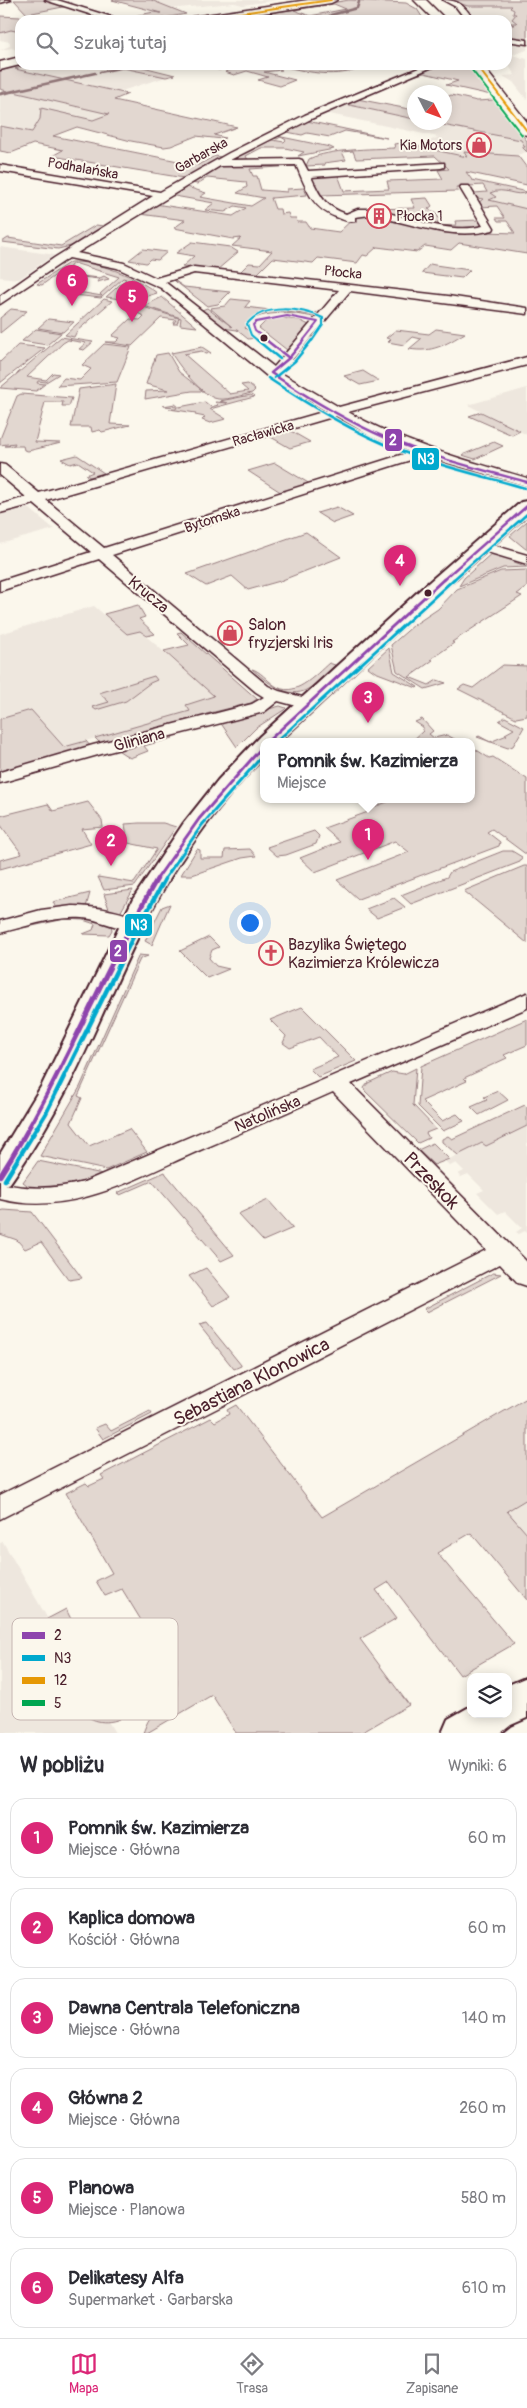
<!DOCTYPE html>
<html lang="pl">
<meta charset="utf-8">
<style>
body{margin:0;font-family:Pangolin,sans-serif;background:#f2f2f3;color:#2b2b33}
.controls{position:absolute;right:15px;bottom:15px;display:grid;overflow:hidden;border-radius:10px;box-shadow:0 2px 12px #0003}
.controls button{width:45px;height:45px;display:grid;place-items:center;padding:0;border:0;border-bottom:1px solid #e1e1e2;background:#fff;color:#2b2b33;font:25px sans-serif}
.compass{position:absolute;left:407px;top:85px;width:45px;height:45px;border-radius:50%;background:#fff;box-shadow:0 2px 12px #0003;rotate:132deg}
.you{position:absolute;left:249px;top:922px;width:18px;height:18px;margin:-12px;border:4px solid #fff;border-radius:50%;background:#1a73e8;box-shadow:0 0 0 8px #1a73e833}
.badge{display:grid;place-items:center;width:32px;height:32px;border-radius:50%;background:#db2777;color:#fff;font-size:16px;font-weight:700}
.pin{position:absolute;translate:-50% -41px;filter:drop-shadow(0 1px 2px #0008)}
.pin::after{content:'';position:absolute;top:26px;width:18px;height:15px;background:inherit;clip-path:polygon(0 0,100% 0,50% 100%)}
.popup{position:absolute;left:260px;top:738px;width:215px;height:65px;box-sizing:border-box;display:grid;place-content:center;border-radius:10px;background:#fff;filter:drop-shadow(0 1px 4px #0005);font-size:16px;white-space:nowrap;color:#7c7c81}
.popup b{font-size:19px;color:#2b2b33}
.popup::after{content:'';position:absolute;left:50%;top:100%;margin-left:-10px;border:10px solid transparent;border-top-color:#fff}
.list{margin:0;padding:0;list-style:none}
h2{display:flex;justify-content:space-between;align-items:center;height:65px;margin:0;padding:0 20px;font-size:21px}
h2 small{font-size:16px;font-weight:400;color:#7c7c81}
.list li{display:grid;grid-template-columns:32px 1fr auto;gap:15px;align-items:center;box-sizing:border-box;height:80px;margin:0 10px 10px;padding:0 10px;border:1px solid #e1e1e2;border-radius:15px}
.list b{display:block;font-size:19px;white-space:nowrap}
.list p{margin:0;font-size:16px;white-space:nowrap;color:#7c7c81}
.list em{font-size:16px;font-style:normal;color:#7c7c81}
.icon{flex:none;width:28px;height:28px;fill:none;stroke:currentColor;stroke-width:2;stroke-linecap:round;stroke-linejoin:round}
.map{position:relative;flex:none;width:527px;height:1733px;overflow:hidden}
.search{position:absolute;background:#fff;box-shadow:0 2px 12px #0003;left:15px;right:15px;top:15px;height:55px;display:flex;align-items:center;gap:12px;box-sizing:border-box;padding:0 18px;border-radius:15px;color:#7c7c81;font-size:19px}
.sheet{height:605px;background:#fff}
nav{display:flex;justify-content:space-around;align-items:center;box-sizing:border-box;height:70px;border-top:1px solid #e1e1e2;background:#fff;font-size:14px;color:#7c7c81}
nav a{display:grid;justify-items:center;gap:2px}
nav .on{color:#db2777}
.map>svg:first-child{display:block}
</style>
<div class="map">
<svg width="527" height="1733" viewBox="0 0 527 1733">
<rect width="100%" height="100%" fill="#fbf7ec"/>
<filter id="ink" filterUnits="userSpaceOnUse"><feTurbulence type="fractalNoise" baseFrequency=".02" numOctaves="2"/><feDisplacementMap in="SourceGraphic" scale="10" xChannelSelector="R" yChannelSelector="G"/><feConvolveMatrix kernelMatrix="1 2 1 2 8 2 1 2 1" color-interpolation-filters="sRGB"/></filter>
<g filter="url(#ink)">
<path fill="#eee7de" d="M143 0H277L243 5 234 3 168 9Z
M461 5 514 6 510 8 516 14 513 20 518 23 514 24 515 25 507 26V20H476Z
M11 30 20 31V52L12 48 0 50 10 46V42L0 40V33Z
M507 40 527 43V50L512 55 527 59V100L513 82 503 76 515 75 507 63Z
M28 65H109L166 77 118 92 13 69Z
M14 92 110 114 93 120 41 108V119L32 132 0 126V95Z
M346 104 414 119V122L432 123 521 140 526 147 523 148 526 152 514 156 465 153 468 157 417 147 438 137 325 113Z
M499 189 523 194 527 192V209L488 200 495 196 490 193Z
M0 247 49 254 54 255 19 279 0 277Z
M527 388V435L468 405Z
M22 507 30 509 54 529 0 544V514Z
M94 606 127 634 140 631 215 696 186 706 191 711 64 747 31 710 0 719V634Z
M527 1126V1233L525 1231 519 1234 516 1232 522 1228 505 1211 498 1214 477 1193 484 1190 468 1174 461 1177 458 1174 464 1171 456 1163 450 1166 445 1161 483 1143 486 1146Z
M527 1499V1534L507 1511Z
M3 1542 69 1655 115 1733H0V1543Z"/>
<path fill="#e2d7d0" stroke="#967b7e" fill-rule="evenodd" d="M14 0H44L68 6 27 14Z
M112 0H151L186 14C169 17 124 27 110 17L119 19 154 12 161 13Z
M349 0 406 3 417 9 424 20H244L241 18ZM334 4 346 9 310 16 294 10Z
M455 0H527V41L507 39V25H515L507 23H517L512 19 516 14H513L514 10 510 8 512 6H468L454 2Z
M0 16 60 19 68 20H20V32L11 30 0 33Z
M21 65H28L15 69 128 94 114 100 237 127 214 135 225 138 222 139 196 136 171 146 164 147 131 141 77 127 53 136 198 165 215 156 221 157 184 178 52 156 63 150 33 144 11 153 0 151V126L32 132 40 119 41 108 93 120 109 114 14 92 0 95V93L7 91 0 89V71Z
M109 65H140L139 66 175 75 166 77Z
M198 65H311L341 71 348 69 346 68 351 66 350 65H360L357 66 363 68C334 78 312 73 282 66L277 68 282 70 264 72 295 80 280 86 258 80 268 77 247 71 234 75 225 72 235 68 230 67 219 70Z
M438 65H465L477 75 491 95 446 85 458 81 424 73 406 78Z
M451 95 477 101 493 100V96L527 141V152L522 147H525L521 140 432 123 444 122 445 98Z
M357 99 414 110V119L345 104 307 121 387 138 345 131 330 137 307 133 302 135 287 132 277 136 330 147 334 149 298 156 304 152 285 148H261L246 156 248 160H232L267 139 284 142 286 140 281 137 277 139 271 137Z
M402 143 467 157 464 152 518 156 527 168V185L466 172 472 180 527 192C515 198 505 186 490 193L496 197 489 200 527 209V254L459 243 451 250 425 246 417 252 377 247 367 256 363 255 357 263 318 258 313 263 273 258 256 275 239 273 249 263 260 264 272 251 232 246 241 238 233 239 174 228 185 220 140 214 155 204 233 216 246 208 235 206 225 212 205 210 214 203 169 195 184 186 206 193 200 197 251 206 264 198 237 193 247 187 246 182 207 178 197 184 191 183 222 166 285 164 294 166 250 169 253 176H257L261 190 287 192V189L304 188 307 195 271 198 275 209H280L281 214 288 213 290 218H296L297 222H306L310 228 339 232 358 214 380 218 384 215 456 231 515 233 507 221H498L496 218H505L497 206 480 207 478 203 483 199 477 198 474 193 487 192 483 185 456 187 458 191 320 195 310 176 366 171 367 174 338 175 344 191 389 189 387 181 443 179 438 170 449 169 435 156 356 159 353 151 342 152 346 160 324 163 325 165 306 166 309 159C329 149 371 149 395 148L394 144Z
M427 198 432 206 428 209 435 212 441 222H437L439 226 456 225 455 221 479 220 483 227C454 237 399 216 369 209L415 208 411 199Z
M96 225 103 226 71 246 58 249 2 242 8 238 61 246Z
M192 242 230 247 238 252 217 270 182 267 194 256 176 253Z
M143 249 167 252 158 260 150 259 146 263 129 260Z
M70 262C99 261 134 276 157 293L144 297 132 296 127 300 106 297 126 279 123 278 101 298 74 295 78 292 102 296 100 294 119 277 74 263 70 266V275L100 278 104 276 109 279 97 282 99 279 57 274 42 285 37 284Z
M430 264 435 265 470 270 462 278 422 273Z
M175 281 184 287 230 292 218 304 207 306Z
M162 297 197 327 180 325 181 318 144 306Z
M104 299 112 301 77 331 74 337 65 335Z
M231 299 250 301 245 307 312 315 317 312 313 317C296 313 254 308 245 328L256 338 248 339 237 330 223 328 202 310 207 308 232 327 210 308 225 306Z
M143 307 179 318 177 324H173L176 320 161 318 132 346 105 342H116L120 338 112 336 130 319 140 320 144 316 137 313Z
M11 309 27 311 0 333V318Z
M281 318 299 320 309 325 287 350 259 328 265 322Z
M48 319 74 322 63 332 38 328Z
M36 329 61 333 47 345 22 341Z
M436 329 465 333C445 345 432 353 409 349L421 339 413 337 404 345 388 342 391 339 386 338 396 330 429 334Z
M61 337 93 342 84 350 79 349 86 343 68 340 63 343 27 377 46 380 53 373 59 374 46 382 38 381 37 383 45 384 36 391 0 388Z
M104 344 131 347 117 382 57 386 64 378 80 380 91 369 82 365Z
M18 345 45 348 0 383V362Z
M202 347 211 353 206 354 202 351 184 354 230 394 248 391 241 385 248 384 255 390 252 393C241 395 224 402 214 398 198 391 180 367 171 353Z
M168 353 179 372 203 391H192L145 399 146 391 168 390 146 384 156 355Z
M363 371 379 381 360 385 344 376Z
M116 384 110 424 130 425 102 432 100 430 92 432 91 427H71L79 389Z
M21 394 72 398 69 406H62L63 402H45L35 442 61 443 28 451 24 450 23 446H5L14 445 15 443 0 445V439L17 396Z
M251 395 254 397 210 409 226 419 210 423 202 420 205 417 195 415 196 413 169 409H176L177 407 163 406 175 404 174 403 179 407 205 402 211 407 218 405 215 402 227 403 220 401Z
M481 412 520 431 512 435 469 416Z
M289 430 310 442 290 448 269 436Z
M494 442 503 446 475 459 462 455Z
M77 455 104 473 90 477 86 475 93 472 78 462 70 464 61 459Z
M275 463 310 484 282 493 248 471Z
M337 507 353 516 333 523 317 513Z
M527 521V550L510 536Z
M306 532 341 557 280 581 248 590 232 576 206 586 187 574Z
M493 552 510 557 512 561 527 567 503 568 459 586 464 578Z
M527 570V587L517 594 522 596 452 642 454 643 431 659 433 660 409 677 429 685 437 680 446 683 425 689 397 671 391 645 414 625 438 609 457 589 501 571Z
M138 605 145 617 139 619 155 634 147 636 140 631 127 634 104 614Z
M181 632 257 699 251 703 206 714 207 717 100 743 95 738 190 711 186 705 214 696 164 651 189 645 177 633Z
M389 648 394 672 418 687 417 688 375 672 368 667Z
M329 663 335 665C327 673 318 683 308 689 288 701 266 681 252 669 260 671 267 680 274 685 294 700 315 675 329 663Z
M503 665 527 666V716L516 718 458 689 464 685 473 688Z
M154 676 157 680 150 683 126 701 96 710 92 707 109 702 99 693Z
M280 706 286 708 284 710 256 728 237 747 220 722Z
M31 710 64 747 86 741 90 746 0 774V719Z
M505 717 524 727 513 746 508 748 477 737 479 736 490 742 507 735 505 734 514 729 499 721Z
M422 719 433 731 429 734 434 738 447 735 458 741H412L423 731V727L415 722Z
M170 734 173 738 144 746 148 751 130 758 116 749Z
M472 747 489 758 493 757 527 779V855L492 829 487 832 500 842 499 846 358 899 337 880 409 852 395 841 315 872 300 858 340 842 324 828 368 812 366 810 395 799H472Z
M88 802 102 820 103 827 82 829 91 844 0 869V860L22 854 0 824V816L48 804 53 811Z
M139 823H163L176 827 135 886 104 890 98 877 134 883 157 849 128 843 125 824Z
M314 831 319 836 316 844 286 855 277 856 267 847Z
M197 849 200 850V858H224L225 850 250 849 256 856 242 858 192 875H181Z
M503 851H512L522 857 520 862 411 904 401 895 447 877 450 872Z
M524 866H527V943L464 891Z
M133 890 120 913 109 909 104 894Z
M90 893 86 907 56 908 53 902Z
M394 898 405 907 377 918 366 909Z
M170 904 152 945 145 941 162 907Z
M86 917 111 925 112 930 109 935 83 934 93 930 95 924 83 920 65 919 9 931 52 919Z
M209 937 219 947 212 950 209 958 216 966 229 969 207 978 180 951Z
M139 955 148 956 140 959 78 1096 82 1098 71 1123 89 1146 129 1129 147 1152 106 1170 40 1156 80 1087Z
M302 1007 356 1061 318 1077 310 1069 338 1057 319 1037 290 1048 283 1043 286 1036 270 1020Z
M527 1019V1045L504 1055 507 1058 464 1078 467 1081 422 1101 442 1121 457 1114 464 1121 443 1131 418 1106 421 1066Z
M416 1068 413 1105 436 1129 426 1133 429 1138 418 1143 365 1091 364 1088 368 1083 392 1072 404 1074Z
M498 1091 508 1100 479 1115 471 1107 487 1100 484 1097Z
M525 1105 527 1107V1126L486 1146 482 1143 458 1155 442 1142V1139L448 1136 452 1139Z
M433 1143 449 1159 434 1165 418 1150Z
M38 1161 103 1174C77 1185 53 1190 25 1187L27 1185 23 1182Z
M165 1172 166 1174 234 1255 221 1261 152 1181 120 1195 117 1193Z
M268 1200 293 1228 263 1241 238 1214Z
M4 1210 32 1212 82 1278 69 1280 41 1242 25 1249 17 1240 0 1234V1211Z
M206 1268 230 1297 213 1306 189 1276Z
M493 1273 501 1274 427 1312 424 1309Z
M207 1323 241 1365V1366L234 1369 199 1325Z
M527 1398V1499L507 1511 527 1534V1600L471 1533 437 1553 514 1644 460 1675 389 1582 376 1590 397 1618 360 1639 409 1705 361 1733H236L212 1695 147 1733H143C145 1728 147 1722 150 1718 163 1705 178 1700 177 1679L122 1589 105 1596 96 1581 112 1573 66 1493 86 1483 89 1486 104 1479 101 1475 211 1418 215 1422 229 1414 227 1410 236 1405 322 1517Z
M150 1411 152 1414 103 1439 95 1428 105 1424 111 1431Z
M66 1609 120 1719C82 1733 66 1692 50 1665L68 1655 47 1619Z"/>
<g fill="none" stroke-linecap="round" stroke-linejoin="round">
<path stroke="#907477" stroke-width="2.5" d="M325 20 331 15 357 8 359 2
M100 72 134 65
M0 94 95 73"/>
<defs>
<path id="minor" d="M0 0H11L0 3Z
M45 0H57L115 18 108 20Z
M443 0C460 0 465 7 474 20H466L456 7Z
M507 37 527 40V44L507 41Z
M426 65H437L311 119 230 160 299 159 302 160 308 171 444 163V167L441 168 311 177C321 197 323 205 346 214L358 209H370C405 215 447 235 483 226L460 188 461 186H469L494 228 493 230C451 241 411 223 370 215L355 217V221C347 223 343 219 336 217 311 208 306 187 296 165L220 166 77 253 124 263 156 278 194 267 448 296 527 308V314L350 291 281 373 339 407 527 357V365L348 412C405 444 465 460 527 478V486L423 456 112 555 268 686 279 691 314 700 316 704 314 708 308 709 278 701 264 712 105 753 0 783V772L93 745 252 704 264 697 256 692 99 559 0 591V581L91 552 34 504 0 513V505L26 497 0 475V464L5 465 39 493 326 411 267 376 161 288 117 268 69 258 0 304V296L54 258 153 196 0 171V165L160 192 229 153 305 115ZM194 273 339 290 274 367 165 282ZM336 416 371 436 410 452 104 548 46 500Z
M482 542 527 555V564L477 549 475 546 477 543Z
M72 906C88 906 133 911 142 924L139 928C122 933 101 919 83 918 54 916 28 926 0 933V921L41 910Z
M527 993V1008L351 1084 527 1262V1286L518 1283 500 1264 0 1519V1495L486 1250 333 1092C288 1112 243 1132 198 1151 134 1179 71 1217 0 1199V1183C29 1190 56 1189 84 1182Z"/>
<path id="tertiary" d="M527 501V515L435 597 280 741H264V757C222 800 186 848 157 900 124 960 100 1024 69 1085 51 1119 32 1152 10 1183L0 1186V1154L42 1085 133 899 183 824 218 780 260 736 421 589 521 502Z"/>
<path id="secondary" d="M527 1677V1718L511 1725 501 1733H442L448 1719 471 1706V1714H508V1685Z"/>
<path id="primary" d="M308 0H337L331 3 216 20H186L192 17Z
M414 0H426L446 20H434Z
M20 57V65L0 70V62Z
M470 65H482L527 122V135L522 134Z"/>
</defs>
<use href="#minor" stroke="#4a1f2b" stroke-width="3"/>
<use href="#tertiary" stroke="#4a1f2b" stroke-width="4"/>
<use href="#secondary" stroke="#4a1f2b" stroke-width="4"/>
<use href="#primary" stroke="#4a1f2b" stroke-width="3"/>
<use href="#minor" fill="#fbf7ec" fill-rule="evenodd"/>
<use href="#tertiary" fill="#fbf7ec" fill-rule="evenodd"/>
<use href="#secondary" fill="#fbf7ec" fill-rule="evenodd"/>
<use href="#primary" fill="#fbf7ec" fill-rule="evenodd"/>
<defs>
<path id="bus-1-far3" d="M268 341 255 331 253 325 256 322 287 316 318 322 303 341"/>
<path id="bus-1-far2" d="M266 340 289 358
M289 358 304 340
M271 373C307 397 344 420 384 437 430 457 479 469 527 482
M271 373 289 358
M443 580 527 506"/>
<path id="bus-1-far1" d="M268 741 444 579
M156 880 199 819 264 745"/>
<path id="bus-1" d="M0 1176C61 1081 100 976 157 879"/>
<path id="bus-2-far3" d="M258 341 251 335 247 324C264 303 301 308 323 318V325L312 341"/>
<path id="bus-2-far2" d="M257 340 280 359
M268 378C310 406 354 433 401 451 441 467 484 476 525 488
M274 378 295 361 312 340
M453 580 527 514"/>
<path id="bus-2-far1" d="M277 741 454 579
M164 880 202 825 264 754"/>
<path id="bus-2" d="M5 1180 46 1113 132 939 165 879"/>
<path id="bus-3" d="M192 20 331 0
M476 65 527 131"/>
<path id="bus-4" d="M471 69 522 135"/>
</defs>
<use href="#bus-1-far3" stroke="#fbf7ec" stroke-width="4"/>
<use href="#bus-1-far2" stroke="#fbf7ec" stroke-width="5"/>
<use href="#bus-1-far1" stroke="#fbf7ec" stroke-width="6"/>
<use href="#bus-1" stroke="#fbf7ec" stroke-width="8"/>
<use href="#bus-2-far3" stroke="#fbf7ec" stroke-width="4"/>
<use href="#bus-2-far2" stroke="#fbf7ec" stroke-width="5"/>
<use href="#bus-2-far1" stroke="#fbf7ec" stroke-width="6"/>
<use href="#bus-2" stroke="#fbf7ec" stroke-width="8"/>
<use href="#bus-3" stroke="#fbf7ec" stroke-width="4"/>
<use href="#bus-4" stroke="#fbf7ec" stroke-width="4"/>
<use href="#bus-1-far3" stroke="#8e44ad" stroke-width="2"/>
<use href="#bus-1-far2" stroke="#8e44ad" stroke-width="2.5"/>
<use href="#bus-1-far1" stroke="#8e44ad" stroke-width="3"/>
<use href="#bus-1" stroke="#8e44ad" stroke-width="4.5"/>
<use href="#bus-2-far3" stroke="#00a9ce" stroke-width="2"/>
<use href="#bus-2-far2" stroke="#00a9ce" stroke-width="2.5"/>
<use href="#bus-2-far1" stroke="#00a9ce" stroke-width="3"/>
<use href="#bus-2" stroke="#00a9ce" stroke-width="4.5"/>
<use href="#bus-3" stroke="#e69804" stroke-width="2"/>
<use href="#bus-4" stroke="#00a651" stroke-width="2"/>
</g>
</g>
<defs>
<symbol id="shop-ring" viewBox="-11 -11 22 22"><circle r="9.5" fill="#fbf7ec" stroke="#d1495b" stroke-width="1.5"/><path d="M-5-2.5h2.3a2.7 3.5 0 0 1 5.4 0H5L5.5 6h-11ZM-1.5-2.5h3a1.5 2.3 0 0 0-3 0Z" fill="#d1495b"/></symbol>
<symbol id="building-ring" viewBox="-11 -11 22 22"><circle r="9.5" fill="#fbf7ec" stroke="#d1495b" stroke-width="1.5"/><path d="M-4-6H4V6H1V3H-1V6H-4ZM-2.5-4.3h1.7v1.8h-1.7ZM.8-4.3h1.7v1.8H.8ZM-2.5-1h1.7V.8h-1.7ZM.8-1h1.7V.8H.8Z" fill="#d1495b"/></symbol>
<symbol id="church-ring" viewBox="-11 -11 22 22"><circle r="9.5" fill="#fbf7ec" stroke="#d1495b" stroke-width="1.5"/><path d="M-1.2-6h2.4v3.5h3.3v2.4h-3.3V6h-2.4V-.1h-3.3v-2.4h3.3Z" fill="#d1495b"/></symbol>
</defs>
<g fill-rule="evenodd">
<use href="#shop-ring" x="465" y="131" width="28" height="28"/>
<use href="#building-ring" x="365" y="202" width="28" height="28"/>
<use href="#shop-ring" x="216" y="619" width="28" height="28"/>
<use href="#church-ring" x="257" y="939" width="28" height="28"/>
</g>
<g fill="#4a1f2b" stroke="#fbf7ec" stroke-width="2">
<circle cx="264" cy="338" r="4.5"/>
<circle cx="428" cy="593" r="4.5"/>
</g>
<g text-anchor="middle" stroke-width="4" stroke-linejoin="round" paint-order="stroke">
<g font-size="14" fill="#4a1f2b" stroke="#fbf7ec" text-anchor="end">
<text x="462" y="150">Kia Motors</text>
<text x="396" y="221" text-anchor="start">Płocka 1</text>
</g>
<g font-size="14" fill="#4a1f2b" stroke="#fbf7ec">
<text transform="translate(201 155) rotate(-29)" y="5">Garbarska</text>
<text transform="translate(83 168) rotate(10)" y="5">Podhalańska</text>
<text transform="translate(343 272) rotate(6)" y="5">Płocka</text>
<text transform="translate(263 433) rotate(-16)" y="5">Racławicka</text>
<text transform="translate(212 519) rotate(-18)" y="5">Bytomska</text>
</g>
<g font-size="16" fill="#4a1f2b" stroke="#fbf7ec">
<text transform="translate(149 594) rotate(40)" y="6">Krucza</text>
<text transform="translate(139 739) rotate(-15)" y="6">Gliniana</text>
<text transform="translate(267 1113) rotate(-23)" y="6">Natolińska</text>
</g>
<g font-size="16" fill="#4a1f2b" stroke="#fbf7ec" text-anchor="start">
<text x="248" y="630">Salon<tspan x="248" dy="18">fryzjerski Iris</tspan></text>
<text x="288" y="950">Bazylika Świętego<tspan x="288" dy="18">Kazimierza Królewicza</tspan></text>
</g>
<g font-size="19" fill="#4a1f2b" stroke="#fbf7ec">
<text transform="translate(432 1180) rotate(46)" y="7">Przeskok</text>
<text transform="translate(251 1381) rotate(-27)" y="7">Sebastiana Klonowica</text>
</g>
</g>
<rect x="12" y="1618" width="166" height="102" rx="8" fill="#fbf7ec" stroke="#c6b6b2" stroke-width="1"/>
<rect x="22" y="1632" width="23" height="7" fill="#8e44ad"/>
<rect x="22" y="1655" width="23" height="6" fill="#00a9ce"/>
<rect x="22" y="1677" width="23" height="7" fill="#e69804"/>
<rect x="22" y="1700" width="23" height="6" fill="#00a651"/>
<g font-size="14" fill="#4a1f2b">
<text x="54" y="1640">2</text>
<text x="54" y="1663">N3</text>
<text x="54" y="1685">12</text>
<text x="54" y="1708">5</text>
</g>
<g stroke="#fbf7ec" stroke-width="2">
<rect x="384" y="428" width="19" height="24" rx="5" fill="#8e44ad"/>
<rect x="411" y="447" width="29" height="24" rx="5" fill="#00a9ce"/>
<rect x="124" y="913" width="29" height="24" rx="5" fill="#00a9ce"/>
<rect x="109" y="939" width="19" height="24" rx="5" fill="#8e44ad"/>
</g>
<g font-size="14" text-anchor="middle" font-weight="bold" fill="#fff">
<text x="393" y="445">2</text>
<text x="426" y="464">N3</text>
<text x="139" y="930">N3</text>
<text x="118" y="956">2</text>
</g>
</svg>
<div class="controls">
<button><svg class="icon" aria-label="layers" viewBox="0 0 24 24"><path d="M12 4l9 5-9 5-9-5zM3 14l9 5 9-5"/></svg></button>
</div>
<svg class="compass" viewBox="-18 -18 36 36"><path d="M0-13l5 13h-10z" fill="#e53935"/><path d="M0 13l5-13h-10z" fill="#7c7c81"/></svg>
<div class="you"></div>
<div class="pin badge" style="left:368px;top:860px">1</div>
<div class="popup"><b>Pomnik św. Kazimierza</b>Miejsce</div>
<div class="pin badge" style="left:111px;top:866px">2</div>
<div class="pin badge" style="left:368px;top:723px">3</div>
<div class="pin badge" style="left:400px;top:586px">4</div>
<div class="pin badge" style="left:132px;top:322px">5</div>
<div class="pin badge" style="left:72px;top:306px">6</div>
<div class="search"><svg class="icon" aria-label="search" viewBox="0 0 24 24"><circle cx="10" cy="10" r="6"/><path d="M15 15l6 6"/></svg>Szukaj tutaj</div>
</div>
<section class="sheet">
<h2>W pobliżu<small>Wyniki: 6</small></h2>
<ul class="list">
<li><span class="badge">1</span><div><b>Pomnik św. Kazimierza</b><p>Miejsce · Główna</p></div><em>60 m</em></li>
<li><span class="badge">2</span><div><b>Kaplica domowa</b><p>Kościół · Główna</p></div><em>60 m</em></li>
<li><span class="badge">3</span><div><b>Dawna Centrala Telefoniczna</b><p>Miejsce · Główna</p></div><em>140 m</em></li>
<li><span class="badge">4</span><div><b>Główna 2</b><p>Miejsce · Główna</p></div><em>260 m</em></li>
<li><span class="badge">5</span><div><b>Planowa</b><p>Miejsce · Planowa</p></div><em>580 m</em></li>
<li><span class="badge">6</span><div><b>Delikatesy Alfa</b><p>Supermarket · Garbarska</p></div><em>610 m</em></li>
</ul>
</section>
<nav>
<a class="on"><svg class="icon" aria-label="map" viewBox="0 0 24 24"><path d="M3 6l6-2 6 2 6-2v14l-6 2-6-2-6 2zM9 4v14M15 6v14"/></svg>Mapa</a>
<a><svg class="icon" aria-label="directions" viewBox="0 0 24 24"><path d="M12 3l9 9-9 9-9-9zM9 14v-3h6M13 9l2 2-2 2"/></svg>Trasa</a>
<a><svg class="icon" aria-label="saved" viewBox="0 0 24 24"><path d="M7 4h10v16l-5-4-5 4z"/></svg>Zapisane</a>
</nav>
